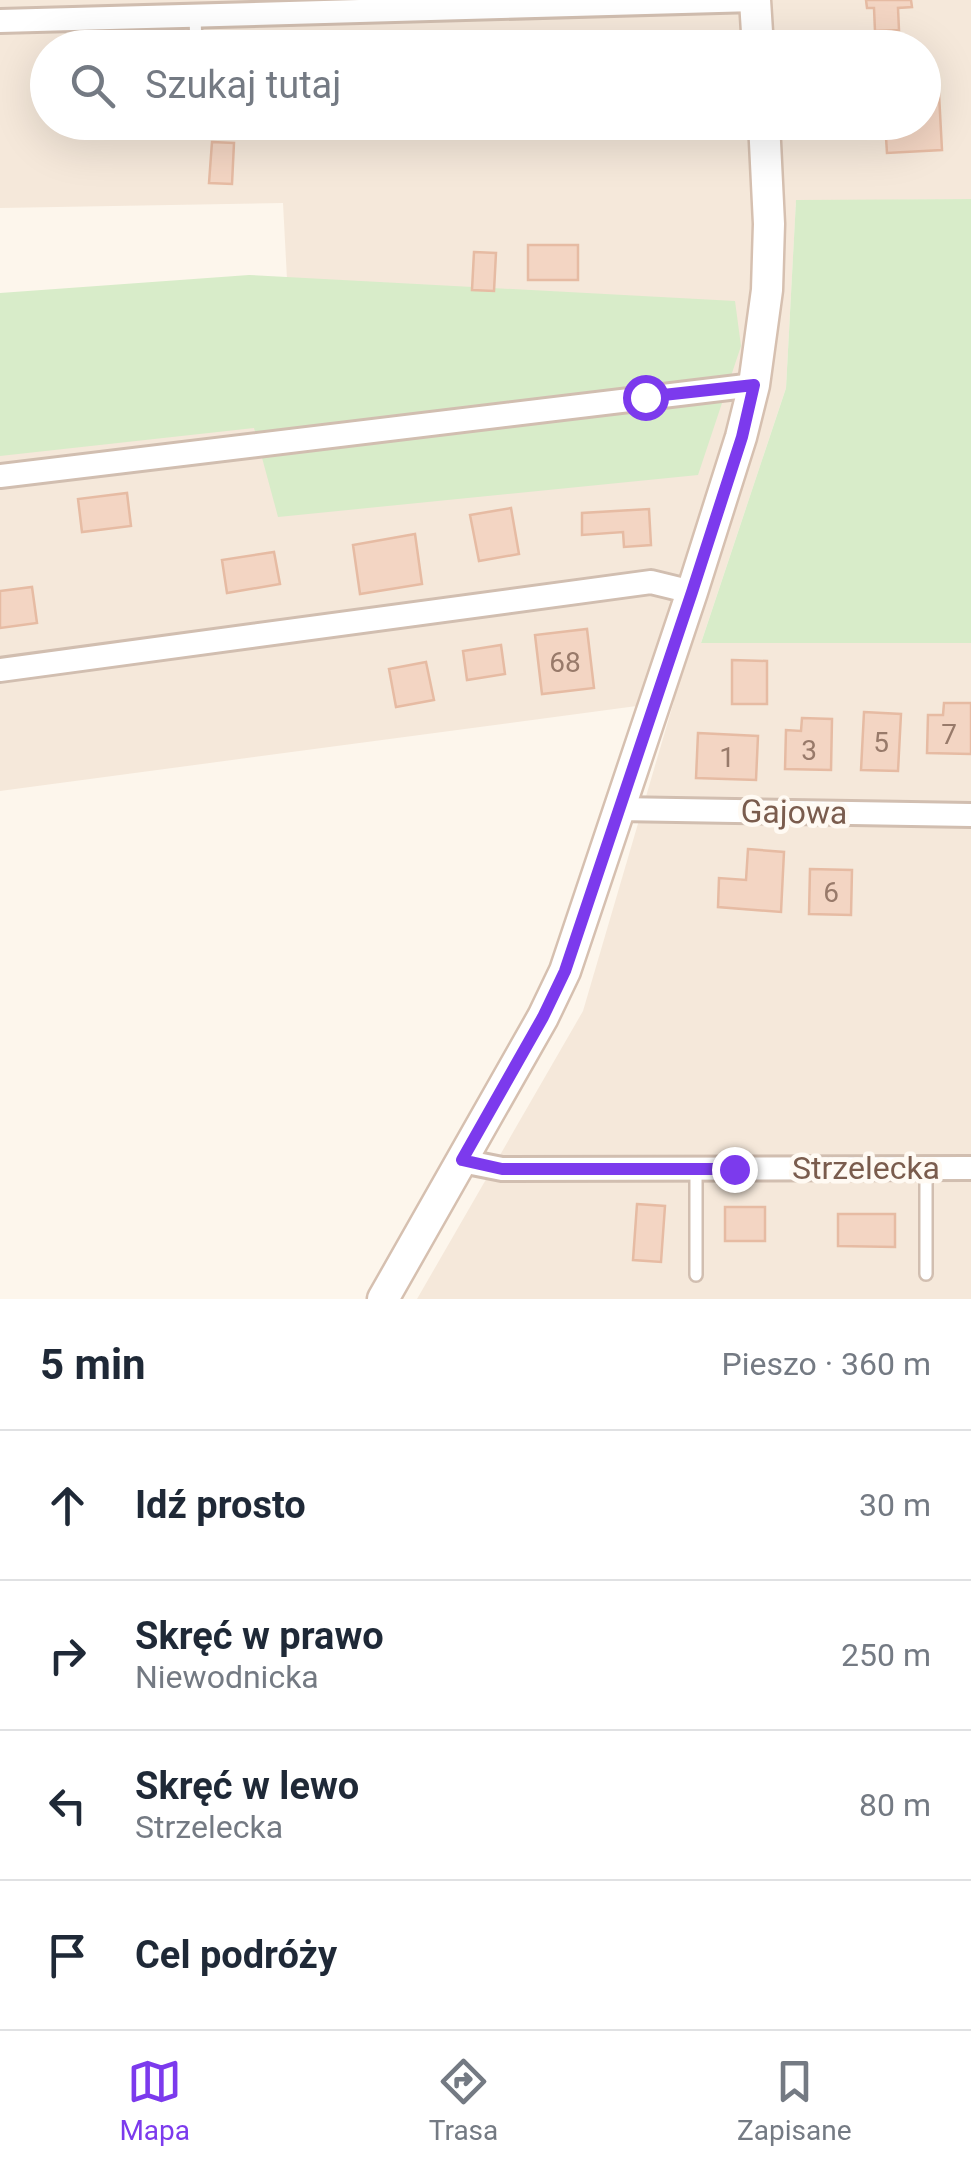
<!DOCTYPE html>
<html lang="pl">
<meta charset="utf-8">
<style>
body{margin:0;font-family:Roboto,sans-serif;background:#f6f6f7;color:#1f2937}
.stop{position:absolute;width:30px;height:30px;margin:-22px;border:8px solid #7c3aed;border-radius:50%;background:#fff}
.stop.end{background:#7c3aed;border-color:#fff;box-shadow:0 2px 10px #0008}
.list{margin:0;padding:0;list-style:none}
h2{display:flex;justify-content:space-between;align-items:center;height:130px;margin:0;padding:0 40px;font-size:42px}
h2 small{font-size:32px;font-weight:400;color:#747a83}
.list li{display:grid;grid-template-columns:65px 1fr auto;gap:30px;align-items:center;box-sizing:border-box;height:150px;padding:0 40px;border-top:2px solid #e0e1e3}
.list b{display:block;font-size:38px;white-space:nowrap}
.list p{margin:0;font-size:32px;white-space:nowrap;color:#747a83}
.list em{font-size:32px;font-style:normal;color:#747a83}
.icon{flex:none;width:55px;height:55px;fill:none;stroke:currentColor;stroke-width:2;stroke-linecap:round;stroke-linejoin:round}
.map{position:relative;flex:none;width:971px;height:1299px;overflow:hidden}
.search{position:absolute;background:#fff;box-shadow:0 10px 40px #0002;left:30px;right:30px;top:30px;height:110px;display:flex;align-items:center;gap:25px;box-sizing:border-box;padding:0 35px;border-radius:55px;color:#747a83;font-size:38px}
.sheet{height:730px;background:#fff}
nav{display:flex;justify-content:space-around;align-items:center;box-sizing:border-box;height:140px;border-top:2px solid #e0e1e3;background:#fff;font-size:28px;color:#747a83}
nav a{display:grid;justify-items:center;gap:5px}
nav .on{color:#7c3aed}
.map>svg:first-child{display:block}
</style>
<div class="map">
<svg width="971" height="1299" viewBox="0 0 971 1299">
<rect width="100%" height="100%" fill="#fdf6ec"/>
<path fill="#f5e8da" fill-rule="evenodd" d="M0 0H971V199L796 201 786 388 701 643H971V1299H417L583 1011 674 701 0 791V444L289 317 283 203 0 208ZM48 48H924V122H48Z"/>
<path fill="#d8ecc9" d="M971 199V643H701L786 388 796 200Z
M249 275 735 301 741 346 698 475 278 517 254 428 0 456V293Z"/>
<path fill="#f3d5c3" stroke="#e6bba3" stroke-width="2.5" d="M866 0H911L912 7 898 8 899 30 875 31 874 8H867Z
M939 94 942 150 887 153 885 122H924V95Z
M212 142 234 143 232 184 209 183Z
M528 245H578V280H528Z
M474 252 496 253 494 291 472 290Z
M127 493 131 526 82 532 78 499Z
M511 508 519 554 479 561 470 515Z
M649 509 651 545 624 547 623 532 582 535V513Z
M415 534 422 584 360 594 353 545Z
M274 552 280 584 227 593 222 560Z
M32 587 37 623 0 628V591Z
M587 629 594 688 542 694 535 635Z
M501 645 505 674 467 680 463 651Z
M732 660 767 661V704H732Z
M426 662 434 700 396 707 389 669Z
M944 703H971V754L927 753 928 715H943Z
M864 712 901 714 898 771 861 770Z
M802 718 832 719 831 770 785 769 786 730 801 731Z
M698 733 758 736 756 780 696 778Z
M748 849 784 852 781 912 718 907 719 878 746 880Z
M810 869 852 870 851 915 809 914Z
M637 1204 665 1206 661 1262 633 1260Z
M725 1207H765V1241H725Z
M838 1214H895V1247L838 1246Z"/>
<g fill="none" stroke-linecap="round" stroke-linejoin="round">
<defs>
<path id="lane" d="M195 16 196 48
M198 122V124
M926 1274V1168
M696 1275V1169"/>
<path id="street" d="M0 21 755 0
M0 476 754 385
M0 670 651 582 692 592
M618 809 971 815
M462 1161 502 1169 971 1168"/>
<path id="secondary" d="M755 0 758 48
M383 1299 543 1017 565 971 692 592 741 437 754 385 767 290 769 224 764 122"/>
</defs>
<use href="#lane" stroke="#d1beb0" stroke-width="16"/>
<use href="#street" stroke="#d1beb0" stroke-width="28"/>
<use href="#secondary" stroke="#d6c0b0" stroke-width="35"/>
<use href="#lane" stroke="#fff" stroke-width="11"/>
<use href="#street" stroke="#fff" stroke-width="22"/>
<use href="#secondary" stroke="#fff" stroke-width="30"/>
</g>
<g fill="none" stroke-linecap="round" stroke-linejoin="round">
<path stroke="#7c3aed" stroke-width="12" d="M645 397 754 385 742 437 692 592 565 971 543 1017 462 1160 502 1169H734"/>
</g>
<g text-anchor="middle" stroke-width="9" stroke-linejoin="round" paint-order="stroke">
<g font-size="28" fill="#987a6a">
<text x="565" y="672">68</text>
<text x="949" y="744">7</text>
<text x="881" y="752">5</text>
<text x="809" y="760">3</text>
<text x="727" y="767">1</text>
<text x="831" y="902">6</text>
</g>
<g font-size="32" fill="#7a5c4d" stroke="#fffaf3">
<text transform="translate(794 812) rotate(1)" y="11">Gajowa</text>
<text x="866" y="1179">Strzelecka</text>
</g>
</g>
</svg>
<div class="stop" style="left:645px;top:397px"></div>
<div class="stop end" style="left:734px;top:1169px"></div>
<div class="search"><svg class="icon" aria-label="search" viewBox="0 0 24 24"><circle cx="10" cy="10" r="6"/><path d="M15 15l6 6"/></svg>Szukaj tutaj</div>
</div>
<section class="sheet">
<h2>5 min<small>Pieszo · 360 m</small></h2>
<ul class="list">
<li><svg class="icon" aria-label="ahead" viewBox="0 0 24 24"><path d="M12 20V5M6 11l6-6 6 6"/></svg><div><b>Idź prosto</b></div><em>30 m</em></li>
<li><svg class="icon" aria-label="right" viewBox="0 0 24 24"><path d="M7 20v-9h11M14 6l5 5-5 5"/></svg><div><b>Skręć w prawo</b><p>Niewodnicka</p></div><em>250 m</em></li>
<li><svg class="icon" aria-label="left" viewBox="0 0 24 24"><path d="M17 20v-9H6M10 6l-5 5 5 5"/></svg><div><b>Skręć w lewo</b><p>Strzelecka</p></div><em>80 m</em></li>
<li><svg class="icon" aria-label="arrive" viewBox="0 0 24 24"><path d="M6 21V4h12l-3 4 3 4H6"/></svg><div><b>Cel podróży</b></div></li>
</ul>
</section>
<nav>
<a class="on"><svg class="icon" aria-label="map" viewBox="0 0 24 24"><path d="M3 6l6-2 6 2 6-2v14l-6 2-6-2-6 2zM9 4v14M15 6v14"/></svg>Mapa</a>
<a><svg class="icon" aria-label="directions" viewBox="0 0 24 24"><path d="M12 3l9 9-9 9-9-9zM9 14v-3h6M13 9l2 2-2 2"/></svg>Trasa</a>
<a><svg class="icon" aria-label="saved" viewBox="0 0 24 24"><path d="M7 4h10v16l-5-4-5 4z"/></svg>Zapisane</a>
</nav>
